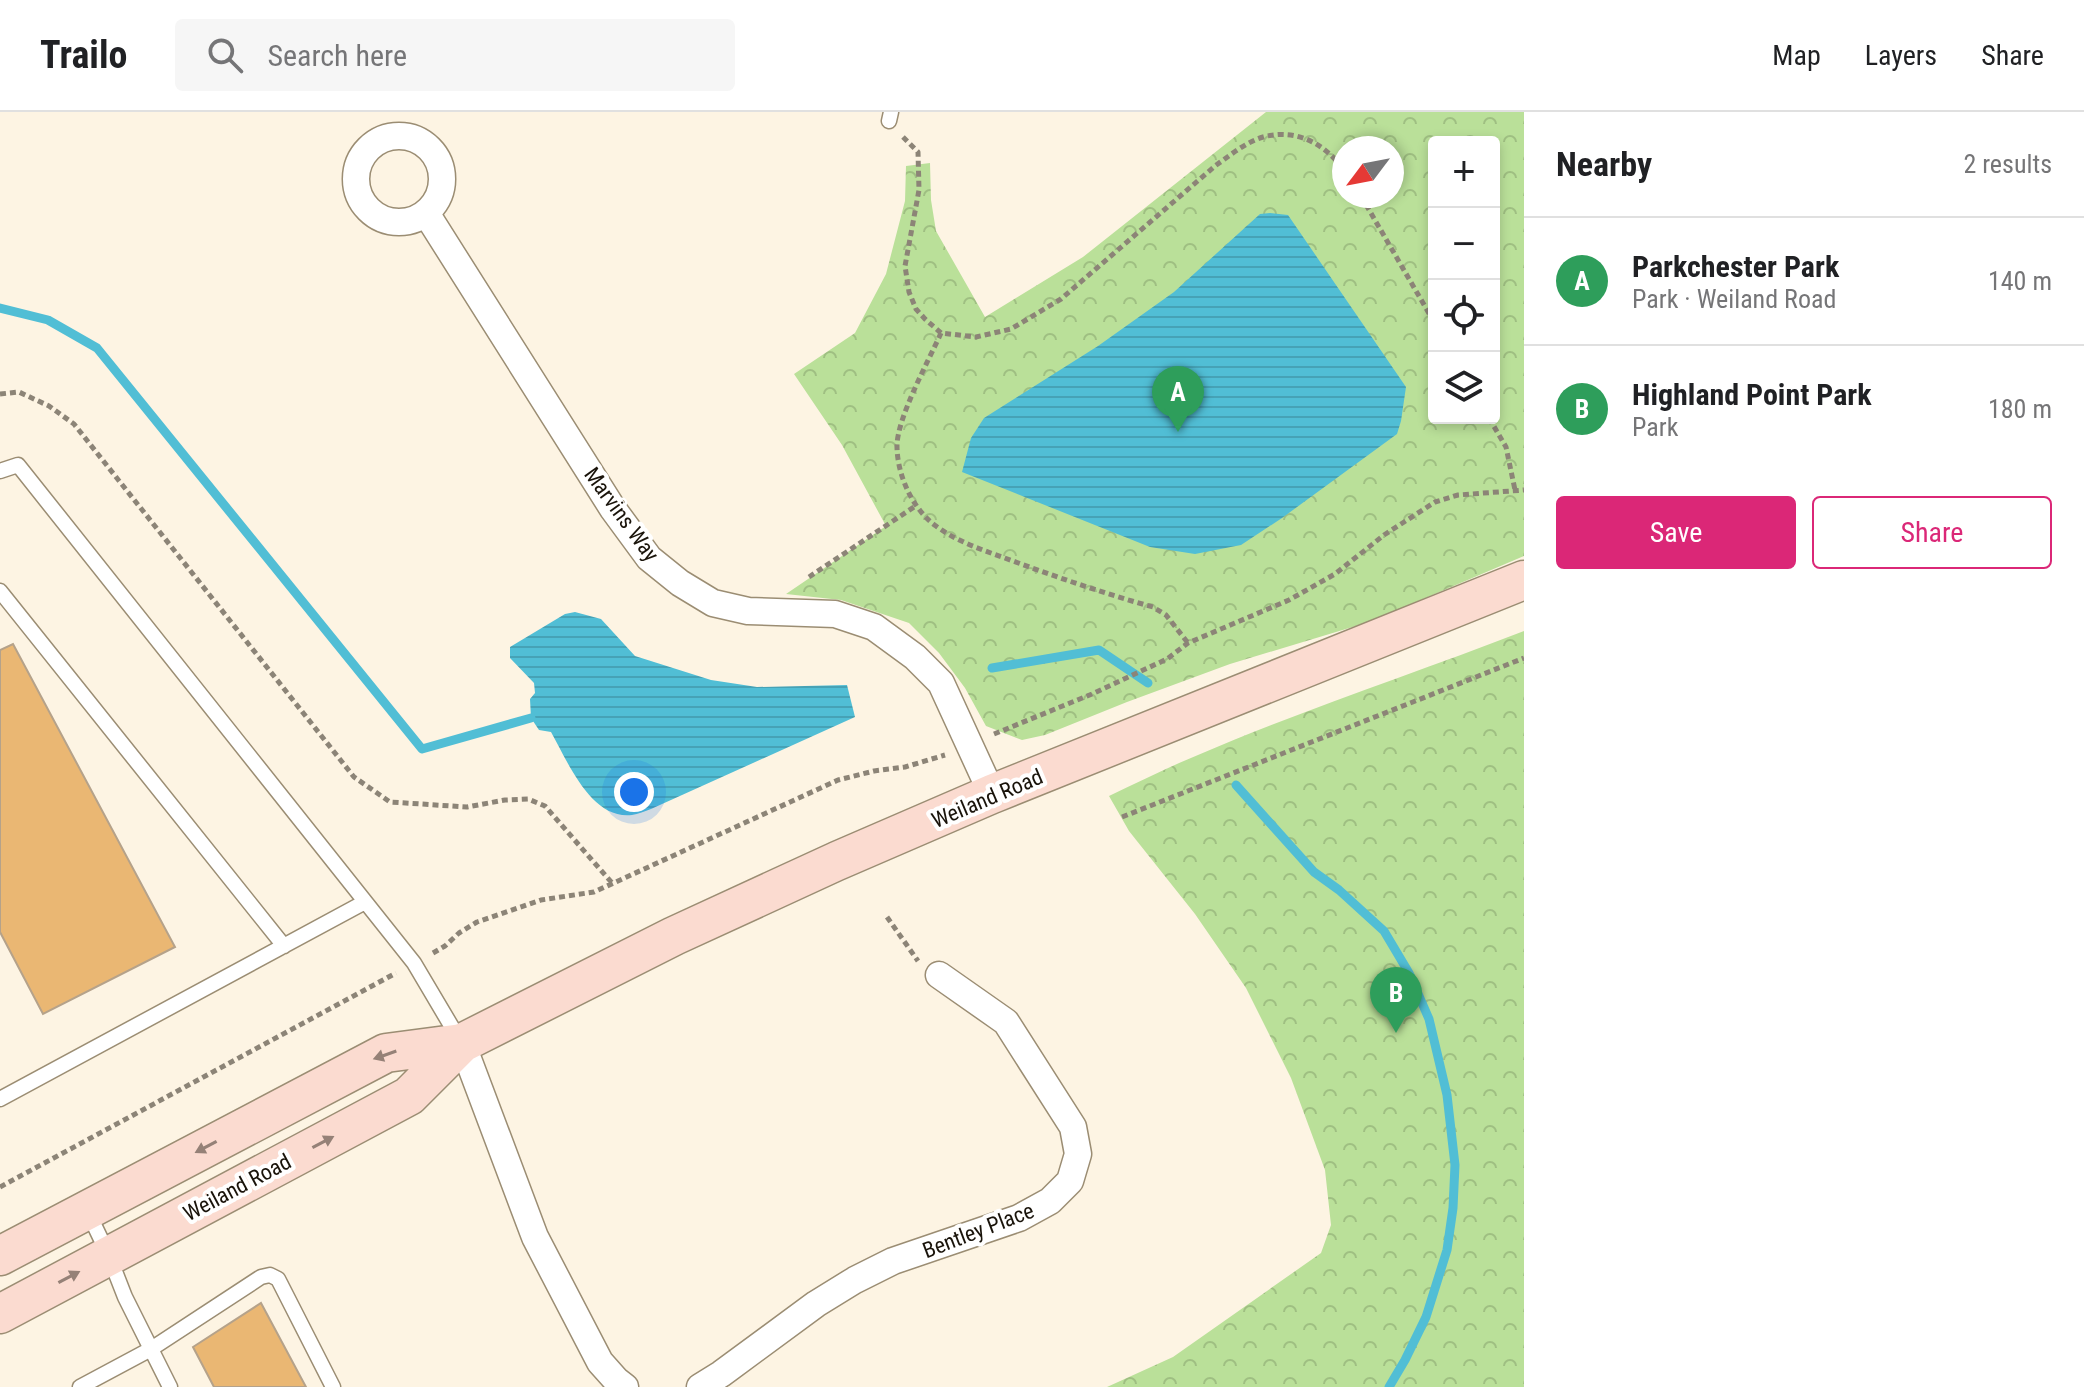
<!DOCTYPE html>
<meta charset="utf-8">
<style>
body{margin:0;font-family:"Roboto Condensed",sans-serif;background:#f6f6f6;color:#202124}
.controls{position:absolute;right:24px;top:24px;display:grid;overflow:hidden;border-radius:8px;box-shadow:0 4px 12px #0003}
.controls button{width:72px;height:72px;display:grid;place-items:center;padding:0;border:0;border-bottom:2px solid #e0e0e0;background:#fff;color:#202124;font:40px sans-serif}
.compass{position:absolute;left:1332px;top:24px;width:72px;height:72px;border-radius:50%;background:#fff;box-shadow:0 4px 12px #0003;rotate:238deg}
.you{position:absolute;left:634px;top:680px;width:28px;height:28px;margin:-20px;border:6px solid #fff;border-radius:50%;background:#1a73e8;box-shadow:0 0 0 12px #1a73e833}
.badge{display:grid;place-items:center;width:52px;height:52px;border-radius:50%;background:#db2777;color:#fff;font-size:26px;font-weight:700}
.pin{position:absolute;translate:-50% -66px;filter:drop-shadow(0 2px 4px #0008)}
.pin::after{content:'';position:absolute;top:42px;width:28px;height:24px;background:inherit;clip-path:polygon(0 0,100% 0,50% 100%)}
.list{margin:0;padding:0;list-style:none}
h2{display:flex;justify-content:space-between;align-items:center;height:104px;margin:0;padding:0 32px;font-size:34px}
h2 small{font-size:26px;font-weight:400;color:#757577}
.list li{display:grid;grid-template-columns:52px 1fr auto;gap:24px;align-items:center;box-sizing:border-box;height:128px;padding:0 32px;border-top:2px solid #e0e0e0}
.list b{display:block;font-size:30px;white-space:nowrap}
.list p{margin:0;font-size:26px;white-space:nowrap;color:#757577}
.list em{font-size:26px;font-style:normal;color:#757577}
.actions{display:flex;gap:16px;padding:24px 32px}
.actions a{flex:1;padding:18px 0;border:2px solid #db2777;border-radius:8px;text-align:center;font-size:28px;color:#db2777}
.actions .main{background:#db2777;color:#fff}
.icon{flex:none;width:44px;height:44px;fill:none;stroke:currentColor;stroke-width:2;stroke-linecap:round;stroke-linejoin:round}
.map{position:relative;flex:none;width:1524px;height:1275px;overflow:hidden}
header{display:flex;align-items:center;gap:48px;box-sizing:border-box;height:112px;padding:0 40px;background:#fff;border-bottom:2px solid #e0e0e0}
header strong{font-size:38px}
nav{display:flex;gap:44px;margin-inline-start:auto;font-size:28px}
.search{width:560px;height:72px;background:#f6f6f6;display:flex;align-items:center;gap:20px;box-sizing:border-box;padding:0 28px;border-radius:8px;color:#757577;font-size:30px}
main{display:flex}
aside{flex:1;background:#fff}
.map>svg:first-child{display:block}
</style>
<header>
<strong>Trailo</strong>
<div class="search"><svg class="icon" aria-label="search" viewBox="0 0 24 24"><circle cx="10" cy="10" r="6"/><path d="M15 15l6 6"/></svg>Search here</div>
<nav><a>Map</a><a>Layers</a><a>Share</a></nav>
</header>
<main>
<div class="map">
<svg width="1524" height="1275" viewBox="0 0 1524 1275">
<defs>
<pattern id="park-crowns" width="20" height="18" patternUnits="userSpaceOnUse" patternTransform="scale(2)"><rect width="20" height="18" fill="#bae099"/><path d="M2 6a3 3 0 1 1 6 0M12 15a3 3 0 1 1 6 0" fill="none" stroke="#9fbf82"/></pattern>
<pattern id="water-rules" width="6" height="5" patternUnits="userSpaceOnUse" patternTransform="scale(2)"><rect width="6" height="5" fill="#51bed5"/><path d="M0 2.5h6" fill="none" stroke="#46a2b6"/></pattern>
</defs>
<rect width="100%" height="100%" fill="#fdf4e3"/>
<path fill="url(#park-crowns)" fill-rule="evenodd" d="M1266 0H1524V444L1369 510 1230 552 1127 590 1045 623 1022 628 986 614 965 576 939 541 909 511 841 488 786 482 886 414 842 333 794 262 855 221 886 162 905 89 906 54 930 51 931 88 936 119 985 205 1083 145ZM1434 30H1494V306H1434ZM1344 36H1392V84H1344Z
M1524 519V1275H1107L1173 1245 1321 1141 1331 1113 1325 1058 1291 966 1246 876 1195 802 1129 719 1109 684C1139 670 1168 655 1198 643 1305 597 1416 561 1524 519Z"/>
<path fill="url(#water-rules)" d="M1270 101 1288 103 1406 275 1401 309 1397 322 1282 406 1241 433 1195 442 1150 435 962 360 971 326 984 306 1098 234 1174 180 1260 102Z
M575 500 601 507 635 544 711 568 757 575 847 573 855 605 651 697C645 699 638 702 632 703 591 708 568 650 551 620L539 618 531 606 530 587 535 581 534 571 510 546V535L565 502Z"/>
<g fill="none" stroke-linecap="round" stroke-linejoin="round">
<path stroke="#51bed5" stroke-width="9" d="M0 196 48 208 97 236 422 637 531 606
M992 556 1099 538 1148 571
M1236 673 1314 760 1339 778 1384 819 1409 861 1429 907 1447 983 1455 1053 1453 1096 1447 1138 1426 1205 1405 1248 1389 1275"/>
</g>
<path fill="#eab773" stroke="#b5a28a" stroke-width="2" d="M13 532 175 835 43 902 0 820V538Z
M261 1191 306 1275H214L193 1235Z"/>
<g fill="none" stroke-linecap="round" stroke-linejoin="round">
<defs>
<path id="service" d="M889 9 891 0
M0 359 18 353 414 851 459 927
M0 479 284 834
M0 987 365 790
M87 1098 109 1144 125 1185 170 1275
M80 1275 151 1237 261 1165 270 1163 278 1167 333 1275"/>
<path id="minor" d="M356 67a43 43 0 1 1 86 0a43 43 0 1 1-86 0Z
M426 101 613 397 649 446 680 471 713 491 748 499 835 502 874 515 915 545 941 571 992 682
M462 931 535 1125 600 1250 616 1268 625 1275
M700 1275 721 1262 816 1192 855 1168 893 1149 1019 1106 1050 1089 1070 1069 1078 1042 1073 1015 1006 910 939 863"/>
<path id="secondary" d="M0 1144 386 941 462 931
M0 1202 409 984 462 931 674 824 837 749 992 682 1524 468"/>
</defs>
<use href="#service" stroke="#9b8d73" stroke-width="17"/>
<use href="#minor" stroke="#9b8d73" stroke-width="29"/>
<use href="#secondary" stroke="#9b8d73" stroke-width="41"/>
<path stroke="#8c8477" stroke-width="5" stroke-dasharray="6 4" stroke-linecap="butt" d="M903 25 918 40 919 78 905 154 909 180 916 197 925 207 941 221 976 225 1011 217 1061 187 1215 54C1229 44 1246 30 1263 25 1297 16 1326 32 1344 59
M1361 84 1434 210
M941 221C929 248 897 306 897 334 897 362 912 397 936 414 959 431 986 439 1013 449 1059 466 1106 482 1153 495L1166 503 1188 531
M0 282 19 280 49 294 74 312 354 665 390 690 467 695 505 688 528 687 545 694 612 771
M1489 306 1506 335 1515 378
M809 465 917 393
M994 622 1092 582 1167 547 1188 531 1289 488 1335 462 1384 423 1435 390 1458 383 1524 378
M1122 705 1524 546
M887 805 918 849
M433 841 445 834 459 821 477 810 541 788 594 780 838 668 874 659 905 655 945 643
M0 1075 396 861"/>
<use href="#service" stroke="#fff" stroke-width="14"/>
<use href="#minor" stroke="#fff" stroke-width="26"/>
<use href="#secondary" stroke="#fbdbd0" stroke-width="38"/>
</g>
<defs><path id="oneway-solid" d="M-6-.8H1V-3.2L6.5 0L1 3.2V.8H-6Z" transform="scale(2)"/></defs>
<g fill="#958177">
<use href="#oneway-solid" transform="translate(385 943) rotate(161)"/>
<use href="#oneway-solid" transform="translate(323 1030) rotate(-28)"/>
<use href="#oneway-solid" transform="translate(206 1035) rotate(152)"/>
<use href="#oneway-solid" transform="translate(69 1165) rotate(-28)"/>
</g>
<g text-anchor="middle" stroke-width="8" stroke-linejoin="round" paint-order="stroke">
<g font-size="22" fill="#19130a" stroke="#fff">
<text transform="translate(622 402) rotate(54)" y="8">Marvins Way</text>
<text transform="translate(987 686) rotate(-23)" y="8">Weiland Road</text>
<text transform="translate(237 1075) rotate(-28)" y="8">Weiland Road</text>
<text transform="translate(978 1118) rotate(-21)" y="8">Bentley Place</text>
</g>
</g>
</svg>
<div class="controls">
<button>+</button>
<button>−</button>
<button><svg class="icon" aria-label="locate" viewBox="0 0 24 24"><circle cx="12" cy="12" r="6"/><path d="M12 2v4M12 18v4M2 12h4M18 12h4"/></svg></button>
<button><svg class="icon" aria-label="layers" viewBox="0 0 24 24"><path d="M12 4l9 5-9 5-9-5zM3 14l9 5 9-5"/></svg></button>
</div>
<svg class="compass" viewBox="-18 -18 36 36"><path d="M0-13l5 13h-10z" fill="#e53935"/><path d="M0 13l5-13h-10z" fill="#757577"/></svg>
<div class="you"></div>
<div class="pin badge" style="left:1178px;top:320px;background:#2e9e5b">A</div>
<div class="pin badge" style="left:1396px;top:921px;background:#2e9e5b">B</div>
</div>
<aside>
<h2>Nearby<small>2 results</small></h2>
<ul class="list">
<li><span class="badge" style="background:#2e9e5b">A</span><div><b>Parkchester Park</b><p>Park · Weiland Road</p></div><em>140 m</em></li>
<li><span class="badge" style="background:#2e9e5b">B</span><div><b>Highland Point Park</b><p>Park</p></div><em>180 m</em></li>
</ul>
<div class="actions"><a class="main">Save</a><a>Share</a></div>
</aside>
</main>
